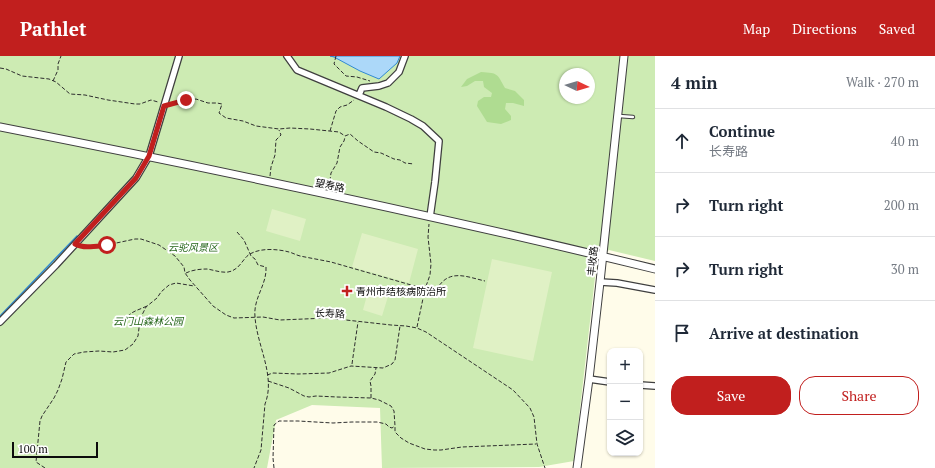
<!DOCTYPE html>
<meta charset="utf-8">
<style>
body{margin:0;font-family:"PT Serif","Noto Sans SC",serif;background:#f2f2f3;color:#1f2937}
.controls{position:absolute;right:12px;bottom:12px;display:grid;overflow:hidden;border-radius:8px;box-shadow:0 1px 3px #0004}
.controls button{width:36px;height:36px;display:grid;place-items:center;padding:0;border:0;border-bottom:1px solid #e0e1e3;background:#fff;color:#1f2937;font:20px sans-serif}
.compass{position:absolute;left:559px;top:12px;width:36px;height:36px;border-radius:50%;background:#fff;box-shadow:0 1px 3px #0004;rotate:94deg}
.scale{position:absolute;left:12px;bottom:10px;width:86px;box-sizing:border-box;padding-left:4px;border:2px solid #0c0c0c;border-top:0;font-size:11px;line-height:14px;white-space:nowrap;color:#0c0c0c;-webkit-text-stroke:3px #fff;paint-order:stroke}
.stop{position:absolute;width:12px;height:12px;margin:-9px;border:3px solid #c11f1e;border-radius:50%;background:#fff}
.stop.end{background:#c11f1e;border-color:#fff;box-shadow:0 1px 4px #0008}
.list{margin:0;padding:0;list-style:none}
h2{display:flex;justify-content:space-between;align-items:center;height:52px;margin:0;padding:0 16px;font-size:17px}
h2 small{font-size:13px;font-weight:400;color:#747a83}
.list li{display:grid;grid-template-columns:26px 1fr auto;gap:12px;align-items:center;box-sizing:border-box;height:64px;padding:0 16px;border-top:1px solid #e0e1e3}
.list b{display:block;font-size:15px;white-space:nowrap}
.list p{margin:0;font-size:13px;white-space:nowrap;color:#747a83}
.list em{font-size:13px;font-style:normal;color:#747a83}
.actions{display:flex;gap:8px;padding:12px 16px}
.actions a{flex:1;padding:9px 0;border:1px solid #c11f1e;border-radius:16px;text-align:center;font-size:14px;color:#c11f1e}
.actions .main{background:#c11f1e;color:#fff}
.icon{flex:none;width:22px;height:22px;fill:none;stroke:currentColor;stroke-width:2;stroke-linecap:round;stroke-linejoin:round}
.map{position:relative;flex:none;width:655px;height:412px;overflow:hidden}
header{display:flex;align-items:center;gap:24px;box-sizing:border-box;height:56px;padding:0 20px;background:#c11f1e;color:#fff}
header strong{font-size:19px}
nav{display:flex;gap:22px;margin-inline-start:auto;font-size:14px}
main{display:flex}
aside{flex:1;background:#fff}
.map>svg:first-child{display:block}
</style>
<header>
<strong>Pathlet</strong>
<nav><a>Map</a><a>Directions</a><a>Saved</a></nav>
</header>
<main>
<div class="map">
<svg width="655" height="412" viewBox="0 0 655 412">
<rect width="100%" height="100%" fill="#fffcea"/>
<path fill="#cdebb3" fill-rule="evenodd" d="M0 0H655V205L609 194 597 204 574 405 539 411 382 412 380 352 312 349 276 364 267 412H0ZM565 18H589V42H565Z"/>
<path fill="#afdc91" d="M481 16C499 17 497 18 505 32L515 35 524 44V50L513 47H506L505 53 511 60V64L501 68 487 66 477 50 478 45 484 41H491L492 37 484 31 483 25H475L467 30 461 31 467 23Z"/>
<path fill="#e0f1c5" d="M272 153 306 163 300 185 266 175Z
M362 177 418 193 409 227 352 211Z
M492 203 552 216 533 305 473 292Z
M370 228 390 234 382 260 363 254Z"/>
<path fill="#acd8f9" stroke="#3089d3" d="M330 0H400L397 7 379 23 360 15 334 1Z"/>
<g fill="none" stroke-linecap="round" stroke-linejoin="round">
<path stroke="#3089d3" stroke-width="1.5" d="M0 260 77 180"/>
<defs>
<path id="service" d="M619 60 633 61"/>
<path id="minor" d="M287 0 297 14 386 51 411 63 423 70 439 85 435 126 430 161
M359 39 362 32 379 30 388 27 399 16 405 0
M600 226 617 227 655 234
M0 266 56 209 136 122 149 100 179 0
M589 323 610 326
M640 329 655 330"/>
<path id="tertiary" d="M0 71C219 114 438 160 655 213
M577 412 589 323 600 226 624 0"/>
</defs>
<use href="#service" stroke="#3f3f3f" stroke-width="4.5"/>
<use href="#minor" stroke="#3f3f3f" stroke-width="8"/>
<use href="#tertiary" stroke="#3f3f3f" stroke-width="9"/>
<path stroke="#2e2e2e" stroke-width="1" stroke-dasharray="4 2" stroke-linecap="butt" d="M336 0 334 8 346 20 357 21 370 25
M0 12 6 13 22 20 49 23 56 26 70 38 85 39 108 44 135 48H140L151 44 158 46
M53 25 58 14V8L61 0
M171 48 196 43 208 47H217L222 48 219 57 226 62 243 65 256 70 279 73 290 72 310 73 339 76 345 80 350 78 358 85 374 96 381 97 394 103 400 104 405 107 414 108
M330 75 336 55 340 51 347 49 354 44
M270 120 271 111 275 99 276 84 281 79 279 74
M329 131 331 117 337 107 340 91 344 85 345 81
M237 176 244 184 251 200 255 203 258 209 266 211C267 229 253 242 255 261 257 290 276 320 265 348L261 394 254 412
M81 191H94L107 189 135 183H141L159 189 175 200 184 211 185 217 190 224 213 250 226 259 234 262 263 261 280 264 328 262 391 269 406 270 417 272 426 276 513 334 530 352 534 361 537 388 545 412
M186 217C192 214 200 213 207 213 214 214 221 217 228 216 241 214 243 200 252 197 262 192 278 193 289 196 293 197 296 199 300 200 310 202 321 204 331 206L432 235 437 233C449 212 467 221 485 225
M125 266C129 255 137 255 147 250
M417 271 425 233 430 219 431 208 428 181 429 168
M352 308 358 266
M267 319 273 317 298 318 329 317 351 310 383 312 392 308 395 304 400 270
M268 325 289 332 304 340 309 341 316 340 337 341 371 342 379 344 391 350 394 355 395 370V376L401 382 409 387 425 393 434 394H441L462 391 536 388
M371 342V330L370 325 375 318 376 312
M45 412 36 406 40 365 42 360 54 342 58 334 62 323 66 306 74 298 84 296 99 295 113 296 125 294 133 288 138 280 139 272 142 259 146 251 157 242 161 236 169 229 176 227 194 230
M274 412 273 402 274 369 279 365H298L333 367 352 366H377L386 368 389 371 392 372 395 370"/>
<use href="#service" stroke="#fff" stroke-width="2.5"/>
<use href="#minor" stroke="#fff" stroke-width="5.5"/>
<use href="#tertiary" stroke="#fff" stroke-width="7"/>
</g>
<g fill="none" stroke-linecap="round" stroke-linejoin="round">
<path stroke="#c11f1e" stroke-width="5" d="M107 189C97 190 84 193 75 188L136 122 149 100 164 50 186 44"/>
</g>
<path fill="#c11f1e" stroke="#fff" stroke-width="1.5" d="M345 229h4v4h4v4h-4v4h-4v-4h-4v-4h4z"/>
<g text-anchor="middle" stroke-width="4" stroke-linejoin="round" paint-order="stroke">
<g font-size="10" fill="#0c0c0c" stroke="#fff">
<text transform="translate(330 129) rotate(12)" y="4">望寿路</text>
<text transform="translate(592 205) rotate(-84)" y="4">丰收路</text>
<text transform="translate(330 257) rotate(3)" y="4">长寿路</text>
</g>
<g font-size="10" font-style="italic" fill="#25661a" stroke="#fff">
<text x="193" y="195">云驼风景区</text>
<text x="148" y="269">云门山森林公园</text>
</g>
<g font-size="10" fill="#0c0c0c" stroke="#fff" text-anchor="start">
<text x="356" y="239">青州市结核病防治所</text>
</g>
</g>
</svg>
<div class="controls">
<button>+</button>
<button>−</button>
<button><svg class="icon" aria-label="layers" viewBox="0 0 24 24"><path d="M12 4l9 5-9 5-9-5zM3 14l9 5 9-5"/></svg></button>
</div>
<svg class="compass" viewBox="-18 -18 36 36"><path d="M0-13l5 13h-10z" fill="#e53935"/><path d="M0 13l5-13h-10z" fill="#747a83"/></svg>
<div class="scale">100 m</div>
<div class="stop" style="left:107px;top:189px"></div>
<div class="stop end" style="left:186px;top:44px"></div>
</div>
<aside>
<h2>4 min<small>Walk · 270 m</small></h2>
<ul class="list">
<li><svg class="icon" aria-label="ahead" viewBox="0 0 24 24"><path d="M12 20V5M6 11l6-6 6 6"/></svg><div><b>Continue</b><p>长寿路</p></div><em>40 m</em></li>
<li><svg class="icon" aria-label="right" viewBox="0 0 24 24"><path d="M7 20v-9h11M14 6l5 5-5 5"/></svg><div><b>Turn right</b></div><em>200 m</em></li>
<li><svg class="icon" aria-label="right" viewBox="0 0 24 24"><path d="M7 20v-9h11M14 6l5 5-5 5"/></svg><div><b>Turn right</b></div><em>30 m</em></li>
<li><svg class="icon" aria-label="arrive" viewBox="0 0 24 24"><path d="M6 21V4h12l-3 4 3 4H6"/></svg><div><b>Arrive at destination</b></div></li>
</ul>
<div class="actions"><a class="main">Save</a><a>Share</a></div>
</aside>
</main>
